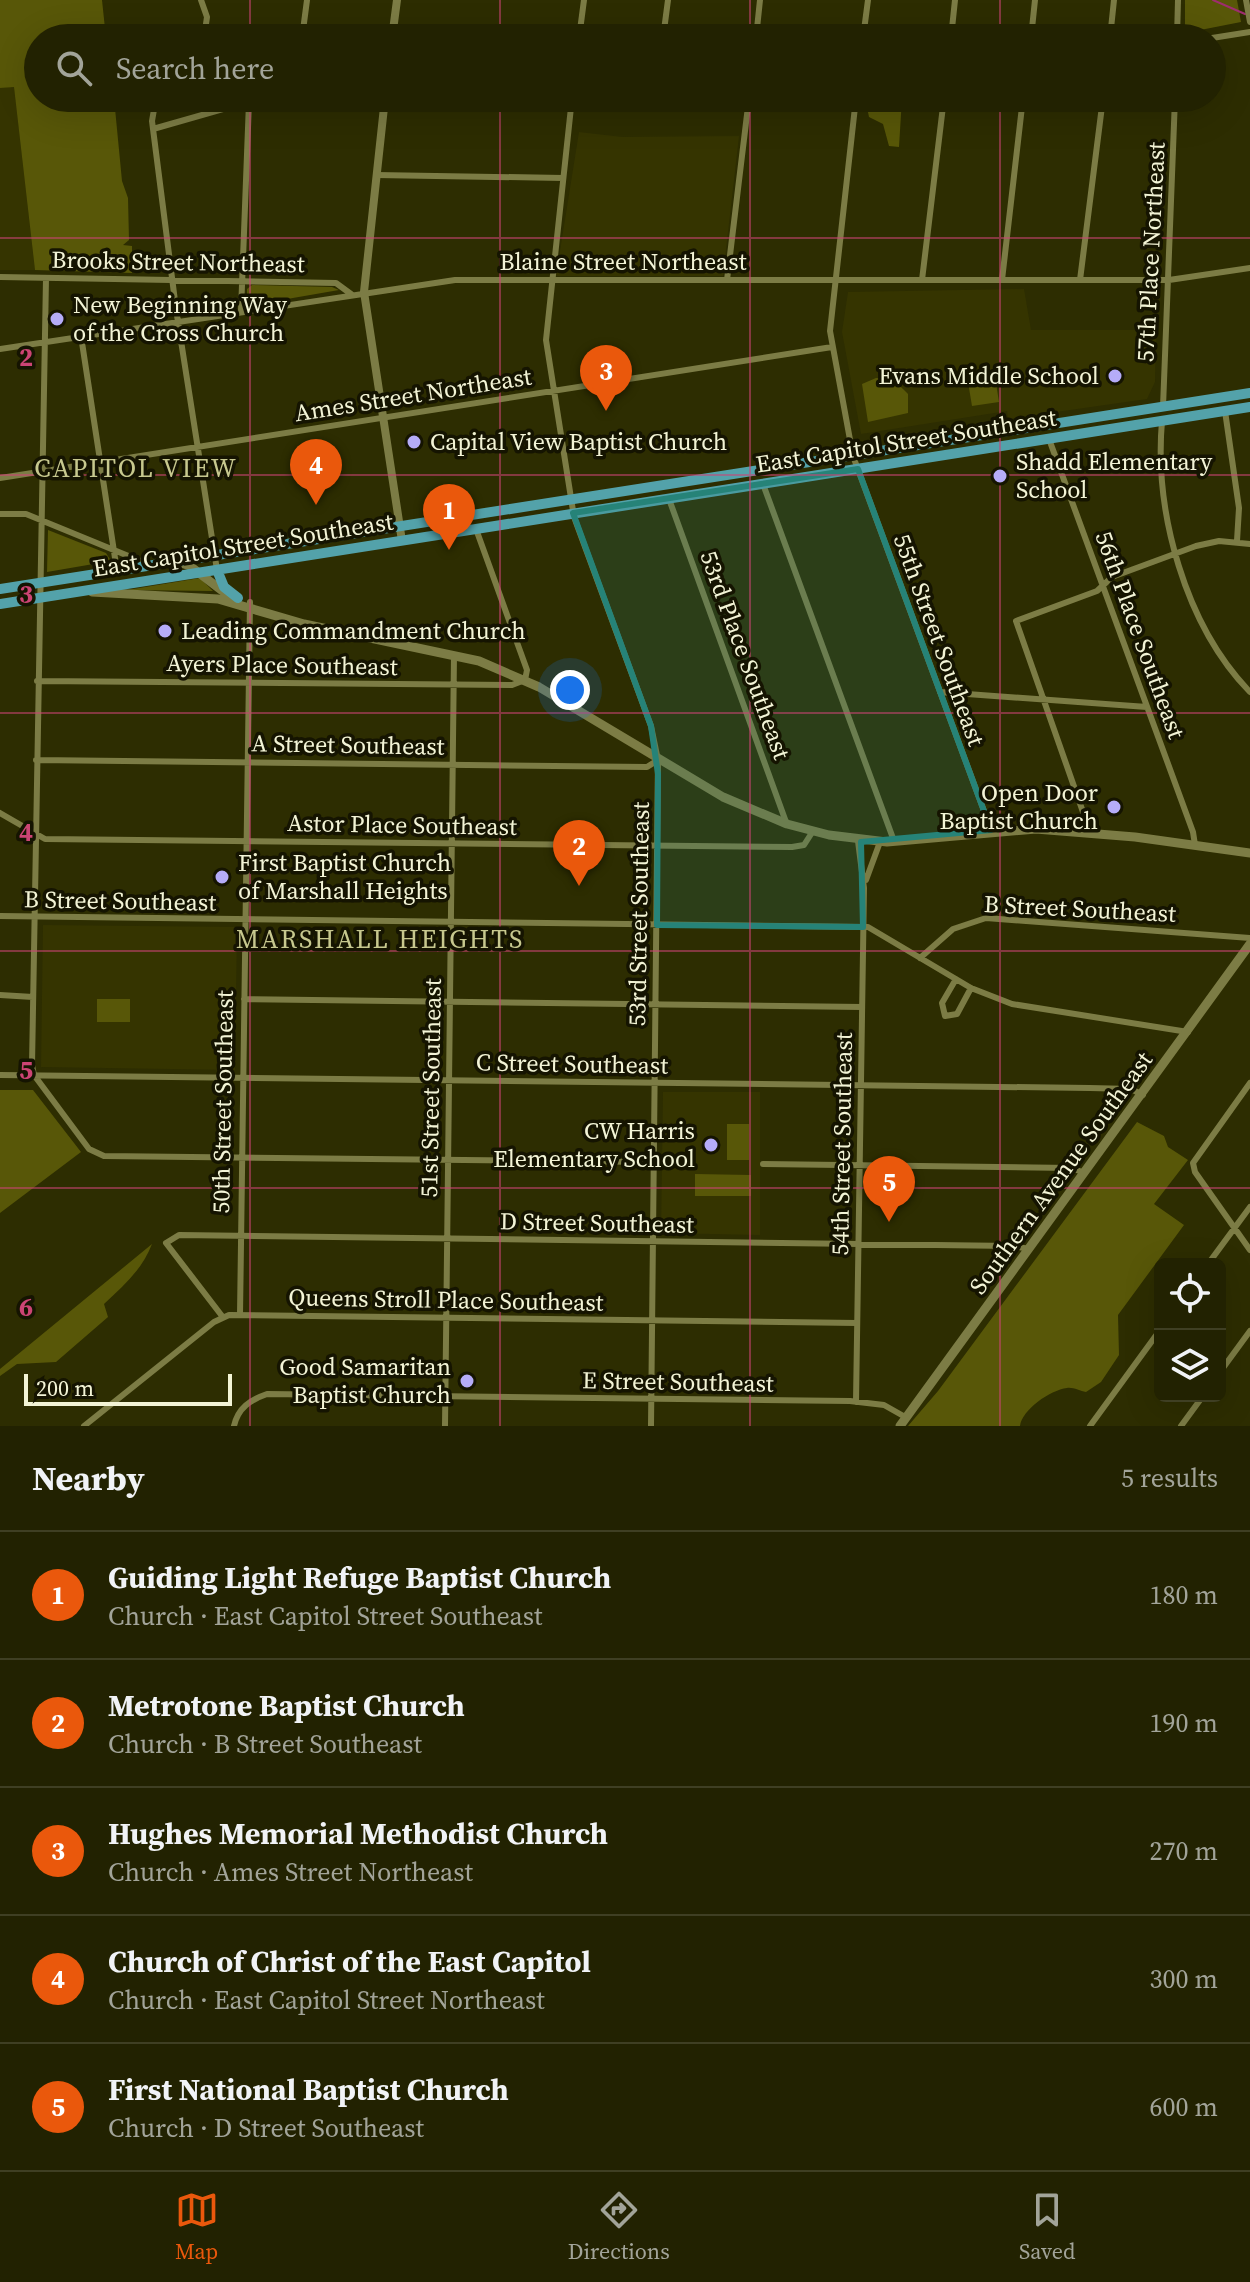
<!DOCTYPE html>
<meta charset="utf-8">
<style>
body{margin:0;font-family:"Source Serif 4",serif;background:#2e2f10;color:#f1f3f6}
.controls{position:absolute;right:24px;bottom:24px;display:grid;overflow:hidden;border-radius:12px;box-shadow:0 8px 32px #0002}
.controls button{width:72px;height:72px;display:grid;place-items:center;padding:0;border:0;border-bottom:2px solid #3f3f23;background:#222201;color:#f1f3f6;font:40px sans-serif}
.scale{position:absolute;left:24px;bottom:20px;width:208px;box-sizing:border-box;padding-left:8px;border:4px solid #f3f4d6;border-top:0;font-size:22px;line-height:28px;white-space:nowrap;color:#f3f4d6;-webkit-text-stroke:6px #151401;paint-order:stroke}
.you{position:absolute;left:570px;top:690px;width:28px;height:28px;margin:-20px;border:6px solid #fff;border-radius:50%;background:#1a73e8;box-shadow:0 0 0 12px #1a73e833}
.badge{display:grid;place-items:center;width:52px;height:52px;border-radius:50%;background:#ea580c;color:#fff;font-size:26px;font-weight:700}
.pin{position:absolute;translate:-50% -66px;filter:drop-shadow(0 2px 4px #0008)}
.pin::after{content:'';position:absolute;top:42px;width:28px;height:24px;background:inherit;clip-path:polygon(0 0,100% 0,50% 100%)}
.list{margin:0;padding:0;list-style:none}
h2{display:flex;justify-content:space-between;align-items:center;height:104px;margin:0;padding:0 32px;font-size:34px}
h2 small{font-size:26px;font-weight:400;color:#a2a499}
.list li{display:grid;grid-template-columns:52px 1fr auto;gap:24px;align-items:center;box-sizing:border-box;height:128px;padding:0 32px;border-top:2px solid #3f3f23}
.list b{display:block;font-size:30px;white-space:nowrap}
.list p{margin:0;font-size:26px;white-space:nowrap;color:#a2a499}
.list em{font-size:26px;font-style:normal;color:#a2a499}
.icon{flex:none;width:44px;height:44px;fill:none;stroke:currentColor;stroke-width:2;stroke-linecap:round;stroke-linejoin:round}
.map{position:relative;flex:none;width:1250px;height:1426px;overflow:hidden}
.search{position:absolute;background:#222201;box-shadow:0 8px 32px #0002;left:24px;right:24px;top:24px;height:88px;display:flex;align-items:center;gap:20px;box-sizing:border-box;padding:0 28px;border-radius:44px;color:#a2a499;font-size:30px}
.sheet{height:744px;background:#222201}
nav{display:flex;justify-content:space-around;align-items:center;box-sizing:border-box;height:112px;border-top:2px solid #3f3f23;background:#222201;font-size:22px;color:#a2a499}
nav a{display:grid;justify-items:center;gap:4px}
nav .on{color:#ea580c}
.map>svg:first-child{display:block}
</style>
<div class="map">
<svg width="1250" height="1426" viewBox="0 0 1250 1426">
<rect width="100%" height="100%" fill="#2d2d01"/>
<path fill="#353400" d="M14 86 35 270H0V88Z
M579 132 622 137 739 136 723 276H556Z
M1024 289 1031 330H1156L1155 382 1147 399 1008 419 1007 411 861 434 842 332 848 292Z
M43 925 237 927 235 1070 41 1067Z
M663 1092H760V1235L661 1233Z"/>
<path fill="#585708" d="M0 0H102L106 38H38V98H114L122 181 128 198 129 240 123 245 132 246V273L35 270 14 87 0 88Z
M1185 0H1237L1241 22 1185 33Z
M865 98H902L899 147 889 146 883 124 869 117Z
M252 285 332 287 339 290 252 305 247 300V289Z
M995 377 999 402 972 406 968 382Z
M876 378C891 379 898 383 908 394V413L868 422 862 384Z
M48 530 106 553 111 561 47 572Z
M200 578 213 591 127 590Z
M97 999H130V1022H97Z
M0 1090H33L81 1152 0 1213Z
M1137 1122 1164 1136 1168 1147 1188 1160 1154 1204 1184 1225 1118 1315 1119 1355 1101 1382 1086 1392C1080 1391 1073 1387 1067 1388 1050 1390 1022 1410 1020 1426H908L938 1391Z
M727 1124H749V1160H727Z
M695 1174 751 1175V1196H695Z
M152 1244C142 1270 124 1285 104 1304L108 1317 56 1362 17 1364 0 1376V1369Z"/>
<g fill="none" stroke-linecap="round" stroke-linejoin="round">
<path stroke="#9e2d6f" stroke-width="2" d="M1213 0 1245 14"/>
<path stroke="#7c7c45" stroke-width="6" d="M201 0 207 17 204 38
M1246 0 1250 22
M302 38 307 0
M579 38 584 0
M663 38 668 0
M756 38 760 0
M863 38 868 0
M951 38 955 0
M1031 38 1035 0
M1110 38 1114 0
M1177 38 1178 0
M1212 38 1250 32
M156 98 152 121 176 309 217 570
M572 98 546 340 574 517 651 726 658 760 651 1426
M776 98 855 108
M856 98 830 331 853 456 991 830
M153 129 262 98
M376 175 563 178
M0 277 336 283 351 294
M46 278 32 1065 34 1075 89 1149 104 1156 654 1162
M727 280 749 98
M922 280 944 98
M1002 280 1023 98
M1080 280 1103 98
M241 311 249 102
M81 336 117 571
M0 349 455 280H1169L1250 268
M1163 407 1175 98
M1225 411 1239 508 1237 541
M1162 421C1154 512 1185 625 1250 692
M1049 439 1193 832 1195 845
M0 478 832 347
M763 484 894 841
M669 499 786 822
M0 514H26L148 564
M37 681 512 685 525 680 527 670 476 529
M940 692 1147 707
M36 760 647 767 658 760
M0 813 45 839 792 847 804 845 813 831
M1090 832 1016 621 1097 591 1112 577 1196 546 1219 541 1250 544
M866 880 880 842
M0 916 868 927 971 988 1012 1004 1188 1032
M920 958 953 929 986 918 1250 938
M956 979 942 1003 945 1016 957 1014 971 988
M0 995 33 997
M244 999 862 1007
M0 1075 1090 1088 1131 1089 1143 1095
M1250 1083 1193 1163 1195 1172 1250 1250
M763 1164 1071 1168 1085 1173
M1208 1264 1250 1207
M240 1315 250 602
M222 1316 166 1243 179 1235 1013 1246 1029 1249
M1220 1372 1250 1331
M856 1402 864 888 858 841
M84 1426 214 1322 229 1315 857 1323
M234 1426C238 1408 250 1400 267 1394L850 1401 884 1405 907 1418
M445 1426 454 655
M1090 1426 1160 1330
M1181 1426 1203 1396"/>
<path stroke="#7c7c45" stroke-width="8" d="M392 38 397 0
M385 98 364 292 402 541"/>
<path stroke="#7c7c45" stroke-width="9" d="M176 561 190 566 229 596
M92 592 218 599 304 624 479 661 539 687 723 797 787 824 829 835 887 842 1036 829 1135 837 1250 853
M900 1426 1250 944"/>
<path stroke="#53a2aa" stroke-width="10" d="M217 570 224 587 238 598
M0 589 1250 393
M0 604 1250 407"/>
</g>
<path fill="#268378" fill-opacity="0.2" stroke="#268378" stroke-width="6" stroke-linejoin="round" d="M858 469 991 830 861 842 863 927 657 925 658 774 651 726 573 513Z"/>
<path fill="none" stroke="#cc4474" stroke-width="2" stroke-opacity="0.55" d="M250 0V38M500 0V38M750 0V38M1000 0V38M250 98V1426M500 98V1426M750 98V1426M1000 98V1426M0 238H1250M0 475H1250M0 713H1250M0 951H1250M0 1188H1250"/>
<g fill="#b5acf8" stroke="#151401" stroke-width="3">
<circle cx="57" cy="319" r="8"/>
<circle cx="1115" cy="376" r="8"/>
<circle cx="414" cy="442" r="8"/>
<circle cx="1000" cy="476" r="8"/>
<circle cx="165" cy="631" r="8"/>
<circle cx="1114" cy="807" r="8"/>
<circle cx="222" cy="877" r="8"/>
<circle cx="711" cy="1145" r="8"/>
<circle cx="467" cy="1381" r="8"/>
</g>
<g text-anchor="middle" stroke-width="7" stroke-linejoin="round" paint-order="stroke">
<g font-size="24" fill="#f3f4d6" stroke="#151401">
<text transform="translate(1151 252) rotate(-87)" y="8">57th Place Northeast</text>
<text transform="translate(178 262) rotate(1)" y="8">Brooks Street Northeast</text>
<text x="623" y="270">Blaine Street Northeast</text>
<text transform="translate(413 395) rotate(-9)" y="8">Ames Street Northeast</text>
<text transform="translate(906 441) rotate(-9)" y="8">East Capitol Street Southeast</text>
<text transform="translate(243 545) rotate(-9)" y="8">East Capitol Street Southeast</text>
<text transform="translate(1140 635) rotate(70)" y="8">56th Place Southeast</text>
<text transform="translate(939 640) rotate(70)" y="8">55th Street Southeast</text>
<text transform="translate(745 655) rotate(70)" y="8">53rd Place Southeast</text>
<text transform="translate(282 665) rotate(1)" y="8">Ayers Place Southeast</text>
<text transform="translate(348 745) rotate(1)" y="8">A Street Southeast</text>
<text transform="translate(402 825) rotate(1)" y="8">Astor Place Southeast</text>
<text transform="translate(120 901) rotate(1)" y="8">B Street Southeast</text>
<text transform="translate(1080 909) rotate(3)" y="8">B Street Southeast</text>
<text transform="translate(639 914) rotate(-89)" y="8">53rd Street Southeast</text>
<text transform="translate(572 1064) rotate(1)" y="8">C Street Southeast</text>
<text transform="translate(431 1088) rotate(-89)" y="8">51st Street Southeast</text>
<text transform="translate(223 1102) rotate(-89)" y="8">50th Street Southeast</text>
<text transform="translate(842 1144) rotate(-89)" y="8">54th Street Southeast</text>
<text transform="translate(1061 1173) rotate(-54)" y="8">Southern Avenue Southeast</text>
<text transform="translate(597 1223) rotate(1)" y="8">D Street Southeast</text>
<text transform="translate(446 1300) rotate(1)" y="8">Queens Stroll Place Southeast</text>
<text transform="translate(678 1382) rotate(1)" y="8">E Street Southeast</text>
</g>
<g font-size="24" fill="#f3f4d6" stroke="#151401" text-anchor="start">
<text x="73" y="313">New Beginning Way<tspan x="73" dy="28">of the Cross Church</tspan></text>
<text x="1099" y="384" text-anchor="end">Evans Middle School</text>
<text x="430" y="450">Capital View Baptist Church</text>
<text x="1016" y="470">Shadd Elementary<tspan x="1016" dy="28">School</tspan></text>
<text x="181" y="639">Leading Commandment Church</text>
<text x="1098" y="801" text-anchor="end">Open Door<tspan x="1098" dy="28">Baptist Church</tspan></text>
<text x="238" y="871">First Baptist Church<tspan x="238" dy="28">of Marshall Heights</tspan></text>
<text x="695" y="1139" text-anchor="end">CW Harris<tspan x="695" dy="28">Elementary School</tspan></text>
<text x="451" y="1375" text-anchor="end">Good Samaritan<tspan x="451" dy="28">Baptist Church</tspan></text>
</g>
<g font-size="26" letter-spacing="2" fill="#c7c88e" stroke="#151401">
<text x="136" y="477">CAPITOL VIEW</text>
<text x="380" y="948">MARSHALL HEIGHTS</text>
</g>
</g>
<g font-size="26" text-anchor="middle" font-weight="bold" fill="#cc4474" stroke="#151401" stroke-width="7" stroke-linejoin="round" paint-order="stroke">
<text x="26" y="366">2</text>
<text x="26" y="603">3</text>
<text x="26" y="841">4</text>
<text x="26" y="1079">5</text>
<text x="26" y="1316">6</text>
</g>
</svg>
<div class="controls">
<button><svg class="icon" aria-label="locate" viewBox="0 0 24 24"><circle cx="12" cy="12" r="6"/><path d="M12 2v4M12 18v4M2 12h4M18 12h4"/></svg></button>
<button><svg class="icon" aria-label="layers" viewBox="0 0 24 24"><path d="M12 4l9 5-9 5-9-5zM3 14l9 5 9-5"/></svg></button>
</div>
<div class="scale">200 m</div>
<div class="you"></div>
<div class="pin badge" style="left:449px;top:550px">1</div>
<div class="pin badge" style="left:579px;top:886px">2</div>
<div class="pin badge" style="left:606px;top:411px">3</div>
<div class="pin badge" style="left:316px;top:505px">4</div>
<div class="pin badge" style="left:889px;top:1222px">5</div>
<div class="search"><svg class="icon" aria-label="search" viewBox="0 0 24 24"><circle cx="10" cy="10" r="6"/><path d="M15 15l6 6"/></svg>Search here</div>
</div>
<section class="sheet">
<h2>Nearby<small>5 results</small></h2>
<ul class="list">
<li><span class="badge">1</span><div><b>Guiding Light Refuge Baptist Church</b><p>Church · East Capitol Street Southeast</p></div><em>180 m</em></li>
<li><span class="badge">2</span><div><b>Metrotone Baptist Church</b><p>Church · B Street Southeast</p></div><em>190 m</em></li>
<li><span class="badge">3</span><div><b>Hughes Memorial Methodist Church</b><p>Church · Ames Street Northeast</p></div><em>270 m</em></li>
<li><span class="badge">4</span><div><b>Church of Christ of the East Capitol</b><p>Church · East Capitol Street Northeast</p></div><em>300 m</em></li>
<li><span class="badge">5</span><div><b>First National Baptist Church</b><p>Church · D Street Southeast</p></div><em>600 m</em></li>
</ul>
</section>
<nav>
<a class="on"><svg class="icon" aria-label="map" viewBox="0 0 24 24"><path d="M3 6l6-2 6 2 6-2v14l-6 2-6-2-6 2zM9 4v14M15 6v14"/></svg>Map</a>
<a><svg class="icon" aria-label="directions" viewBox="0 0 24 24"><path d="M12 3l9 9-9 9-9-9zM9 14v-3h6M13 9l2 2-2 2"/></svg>Directions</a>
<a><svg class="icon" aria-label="saved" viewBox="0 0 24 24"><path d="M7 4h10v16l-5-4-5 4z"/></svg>Saved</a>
</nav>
